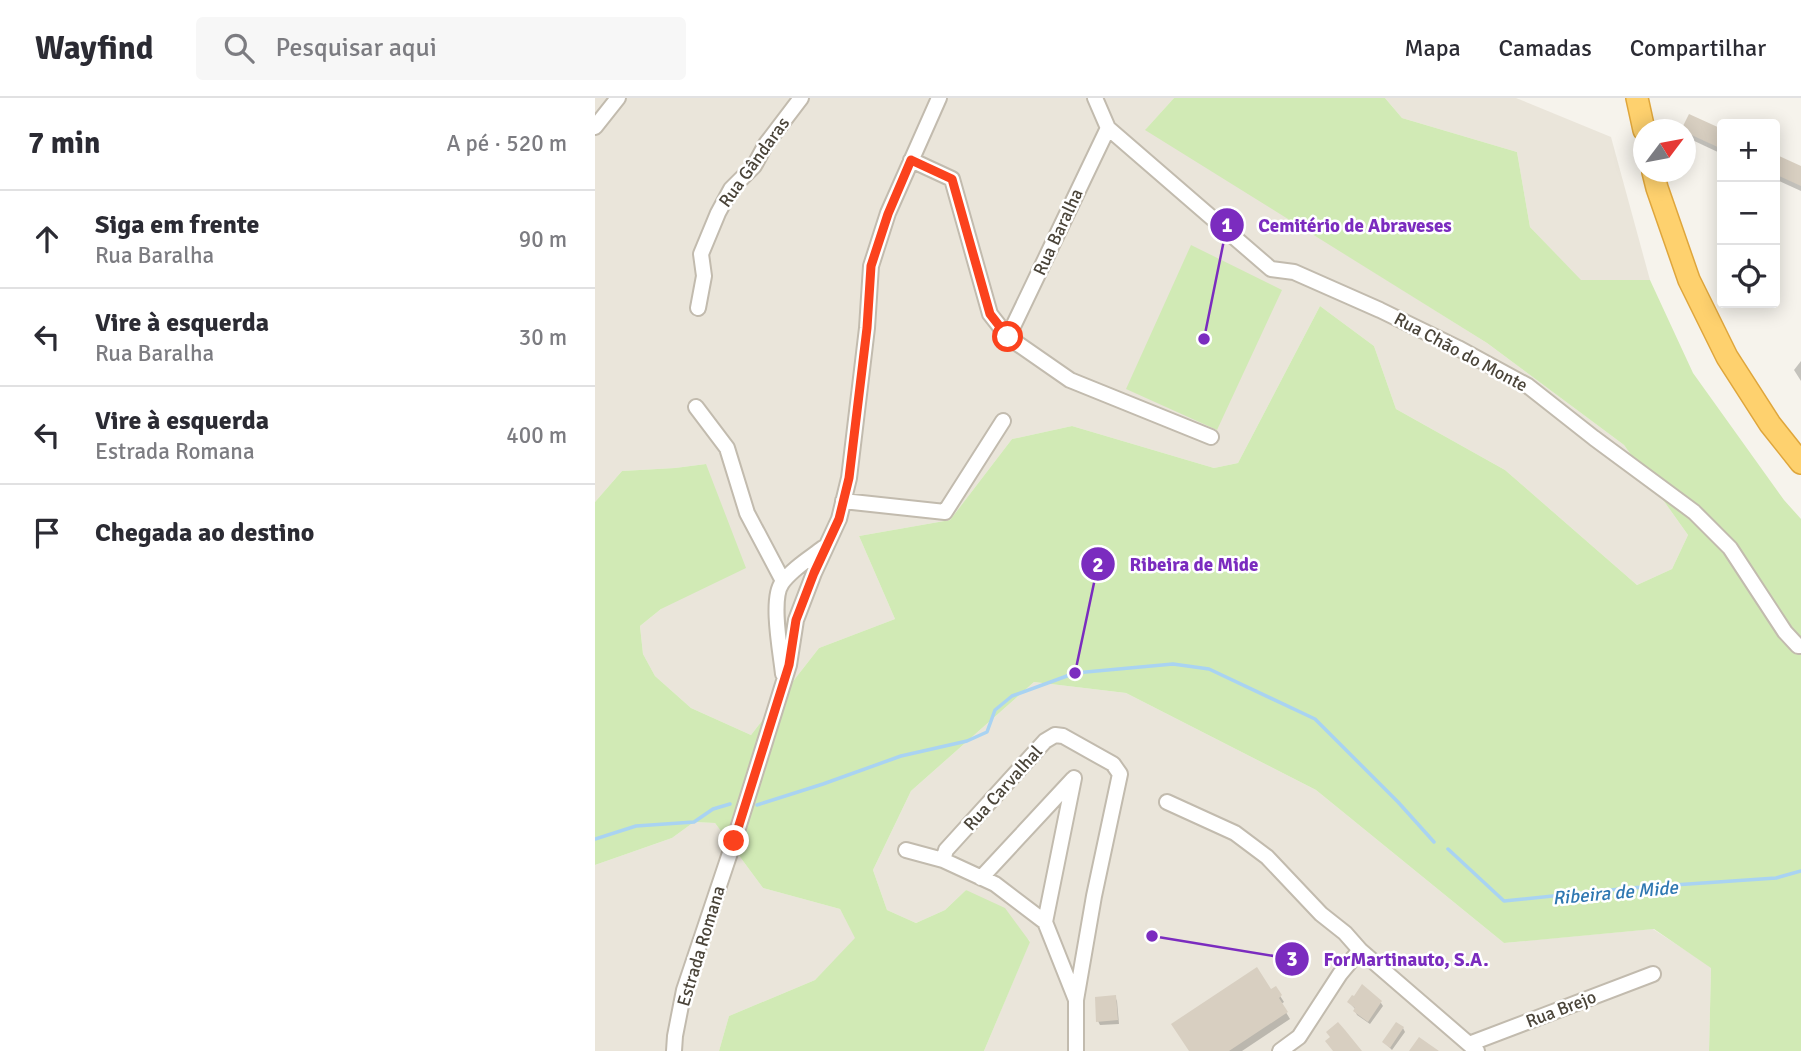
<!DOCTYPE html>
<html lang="pt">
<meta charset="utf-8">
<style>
body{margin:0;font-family:Signika,sans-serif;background:#f7f7f7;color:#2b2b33}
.controls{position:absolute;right:21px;top:21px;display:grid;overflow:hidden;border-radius:7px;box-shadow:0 4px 18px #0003}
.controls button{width:63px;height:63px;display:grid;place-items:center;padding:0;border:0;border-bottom:2px solid #e1e1e2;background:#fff;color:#2b2b33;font:35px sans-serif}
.compass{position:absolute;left:1038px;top:21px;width:63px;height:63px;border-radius:50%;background:#fff;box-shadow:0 4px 18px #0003;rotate:58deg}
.stop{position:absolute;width:21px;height:21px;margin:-16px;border:5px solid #fb421d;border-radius:50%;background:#fff}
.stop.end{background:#fb421d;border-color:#fff;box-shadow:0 2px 7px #0008}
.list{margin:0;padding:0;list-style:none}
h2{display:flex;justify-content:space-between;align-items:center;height:91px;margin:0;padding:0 28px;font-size:30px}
h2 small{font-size:23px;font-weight:400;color:#7c7c81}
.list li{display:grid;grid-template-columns:46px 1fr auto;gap:21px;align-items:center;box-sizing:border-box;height:98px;padding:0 28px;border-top:2px solid #e1e1e2}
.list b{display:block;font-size:26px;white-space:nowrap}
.list p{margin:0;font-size:23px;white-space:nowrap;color:#7c7c81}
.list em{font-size:23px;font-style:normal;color:#7c7c81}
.icon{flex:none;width:38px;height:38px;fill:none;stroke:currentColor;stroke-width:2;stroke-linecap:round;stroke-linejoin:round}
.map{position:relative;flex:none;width:1206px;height:953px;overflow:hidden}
header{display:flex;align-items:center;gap:42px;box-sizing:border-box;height:98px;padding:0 35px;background:#fff;border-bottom:2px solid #e1e1e2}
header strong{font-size:33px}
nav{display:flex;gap:38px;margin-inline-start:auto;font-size:24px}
.search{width:490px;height:63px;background:#f7f7f7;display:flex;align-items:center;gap:18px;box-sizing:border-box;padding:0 24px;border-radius:7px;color:#7c7c81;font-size:26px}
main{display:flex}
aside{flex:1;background:#fff}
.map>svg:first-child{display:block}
</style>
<header>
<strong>Wayfind</strong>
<div class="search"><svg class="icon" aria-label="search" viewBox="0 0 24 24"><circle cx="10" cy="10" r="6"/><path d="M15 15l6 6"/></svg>Pesquisar aqui</div>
<nav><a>Mapa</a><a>Camadas</a><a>Compartilhar</a></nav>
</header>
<main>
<aside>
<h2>7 min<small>A pé · 520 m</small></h2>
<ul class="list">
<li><svg class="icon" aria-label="ahead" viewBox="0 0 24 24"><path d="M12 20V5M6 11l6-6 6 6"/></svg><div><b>Siga em frente</b><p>Rua Baralha</p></div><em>90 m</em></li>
<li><svg class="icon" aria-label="left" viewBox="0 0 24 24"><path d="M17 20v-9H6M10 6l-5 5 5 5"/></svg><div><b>Vire à esquerda</b><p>Rua Baralha</p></div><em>30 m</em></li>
<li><svg class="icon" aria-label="left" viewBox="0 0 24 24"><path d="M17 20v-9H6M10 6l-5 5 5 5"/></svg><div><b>Vire à esquerda</b><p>Estrada Romana</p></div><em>400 m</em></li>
<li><svg class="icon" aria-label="arrive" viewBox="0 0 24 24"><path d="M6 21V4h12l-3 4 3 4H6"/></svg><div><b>Chegada ao destino</b></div></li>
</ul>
</aside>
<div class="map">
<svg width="1206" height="953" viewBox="0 0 1206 953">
<rect width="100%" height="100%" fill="#f6f3ec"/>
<path fill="#eae5da" d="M0 0H579L551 31 892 245 1029 347 1093 437 1077 471 1042 487 910 372 801 311 779 248 725 208 643 365 619 370 477 328 417 341 355 422 264 438 300 521 224 550 156 637 96 610 60 578 48 556 45 528 66 511 111 366 80 370 27 373 0 404Z
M790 0H921L1016 39 1055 182 986 183 935 129 922 54 807 20Z
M439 584 531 595 721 692 909 845 1058 831 1116 869 1114 953H389L435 843 371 792 350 812 321 825 292 812 278 772 316 693Z
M99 724 120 725 168 790 245 811 261 840 220 882 134 918 124 953H0V767L77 740Z"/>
<path fill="#d1eab5" d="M579 0H790L807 20 922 54 935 129 986 182H1055L1098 275 1189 402 1206 421V953H1114L1116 870 1059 831 909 845 721 692 531 595 439 584 316 693 278 772 292 812 321 825 350 812 371 792 410 810 435 844 389 953H124L134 918 220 882 260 840 245 811 168 790 120 725 99 724 77 740 0 767V404L27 373 80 370 111 366 151 470 66 511 45 528 48 556 60 578 96 610 156 637 224 550 300 521 264 438 355 422 417 341 477 328 619 370 643 365 725 208 779 248 801 311 910 372 1042 487 1077 471 1093 437 1029 347 892 245 550 32Z
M596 147 687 192 622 332 531 291Z"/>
<path fill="#0003" d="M1095 18 1127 33V56L1093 40 1090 32Z
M1180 58 1206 70V93L1180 81Z
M1206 263V283L1199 272Z
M680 890 689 904 686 906 695 921 647 953H595Z
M520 899 522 903 524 926 505 927 503 923Z
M754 904 786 905 788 908 775 926 762 917 760 913 761 912Z
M808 930 810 934 797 952 789 944Z"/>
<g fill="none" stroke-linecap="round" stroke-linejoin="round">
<path stroke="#a9d3f2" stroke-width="3.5" d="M162 707 228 686 306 658 372 643 392 634 400 612 417 598 480 575 578 566 614 571 720 621 803 704 839 744
M0 741 41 728 99 724 118 711 135 706
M853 751 909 803 1035 790 1181 780 1206 773"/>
</g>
<path fill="#d8cfc1" d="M1094 16 1127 31V51L1090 34V32H1086Z
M1180 56 1206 68V88L1180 76Z
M662 869 676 891 681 888 687 897 684 900 693 914 634 953H594L576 926Z
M767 886 787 903 773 924 758 913 760 910 752 904 757 897 759 898Z
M521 897 523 922 501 924 500 899Z
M743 924 750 932 767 953H738L730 943 735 939 731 934Z
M801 924 809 929 795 950 787 944Z
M824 939 844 953H814Z"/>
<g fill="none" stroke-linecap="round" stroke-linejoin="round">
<defs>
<path id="minor" d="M500 0 513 30 676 171 699 174 785 212 863 250 933 288 999 340 1099 414 1135 450 1190 534 1203 548H1206
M0 29 23 0
M316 62 357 81 395 216 413 239 475 282 616 339
M103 210 109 178 106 156 123 115 136 91 159 68 171 46 206 0
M413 239 513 30
M101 309 132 350 152 415 188 483
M248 403 350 414 408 323
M188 576C186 556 175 501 187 485 197 471 215 460 228 450
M572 704 640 735 672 759 726 816 750 835 765 852
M311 752 348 762
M386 780 478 681
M450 824 479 680
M481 902 450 824 400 786 348 762 351 752 450 643 460 637 468 638 518 666 525 676 499 798 481 902V953
M874 946 1058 876
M79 953 80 938 89 892 139 743 194 567 201 522 219 475 244 421 254 380 272 230 276 168 293 115 344 0
M685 953 704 939 745 876 765 852 882 953"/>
<path id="highway" d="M1042 0 1049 32
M1058 74 1062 90 1094 182 1132 259 1175 326 1206 365"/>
</defs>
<use href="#minor" stroke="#c2bbae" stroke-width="18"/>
<use href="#highway" stroke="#dfa63c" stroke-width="24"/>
<use href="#minor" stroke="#fff" stroke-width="14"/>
<use href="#highway" stroke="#fed16e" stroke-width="21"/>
</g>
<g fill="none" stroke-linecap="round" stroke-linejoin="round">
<path stroke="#fb421d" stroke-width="9" d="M139 743 194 567 201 522 219 475 244 421 254 380 272 230 276 168 293 116 316 62 357 81 395 216 413 239"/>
</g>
<g text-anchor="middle" stroke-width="5" stroke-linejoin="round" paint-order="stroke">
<g font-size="18" fill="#4a4439" stroke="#fff">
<text transform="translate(159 64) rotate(-54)" y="6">Rua Gândaras</text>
<text transform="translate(463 134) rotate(-65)" y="6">Rua Baralha</text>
<text transform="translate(866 254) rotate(28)" y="6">Rua Chão do Monte</text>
<text transform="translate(408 690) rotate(-48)" y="6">Rua Carvalhal</text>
<text transform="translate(106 848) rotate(-73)" y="6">Estrada Romana</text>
<text transform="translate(966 911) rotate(-21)" y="6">Rua Brejo</text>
</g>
<g font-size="19" font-style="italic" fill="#2e77b1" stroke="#fff">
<text transform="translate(1020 794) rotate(-5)" y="7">Ribeira de Mide</text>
</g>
</g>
<path fill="none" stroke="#7b2cbf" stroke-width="2.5" d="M609 241L632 127M480 575L503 466M557 838L697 861"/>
<g fill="#7b2cbf" stroke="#fff" stroke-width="2.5">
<circle cx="609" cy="241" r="7"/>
<circle cx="480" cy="575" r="7"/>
<circle cx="557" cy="838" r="7"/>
<circle cx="632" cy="127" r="18"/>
<circle cx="503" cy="466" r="18"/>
<circle cx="697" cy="861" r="18"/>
</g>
<g font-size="21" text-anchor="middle" font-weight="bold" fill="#fff">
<text x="632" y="134">1</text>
<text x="503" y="474">2</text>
<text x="697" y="868">3</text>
</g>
<g font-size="19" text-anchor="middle" font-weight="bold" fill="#7b2cbf" stroke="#fff" stroke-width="5" stroke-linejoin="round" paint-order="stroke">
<text x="760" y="134">Cemitério de Abraveses</text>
<text x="599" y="473">Ribeira de Mide</text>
<text x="811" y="868">ForMartinauto, S.A.</text>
</g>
</svg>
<div class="controls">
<button>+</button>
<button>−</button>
<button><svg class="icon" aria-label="locate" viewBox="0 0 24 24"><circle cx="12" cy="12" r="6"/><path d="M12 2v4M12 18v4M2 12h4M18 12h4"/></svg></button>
</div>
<svg class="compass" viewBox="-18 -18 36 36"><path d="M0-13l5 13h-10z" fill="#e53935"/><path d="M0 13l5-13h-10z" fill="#7c7c81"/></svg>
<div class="stop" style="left:413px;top:239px"></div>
<div class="stop end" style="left:139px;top:743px"></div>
</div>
</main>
